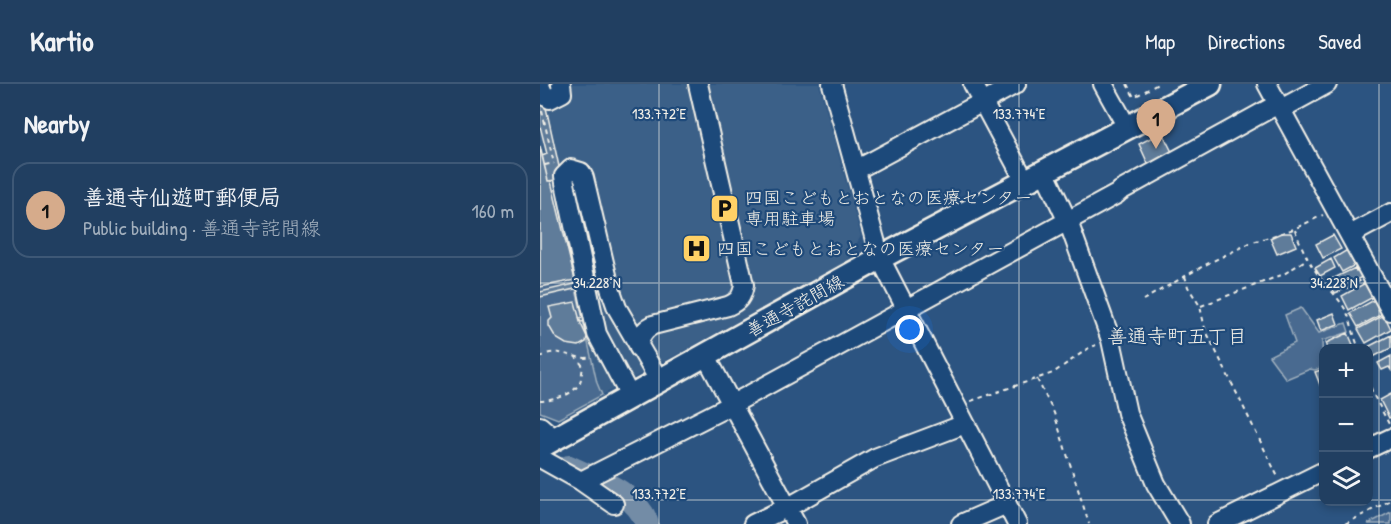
<!DOCTYPE html>
<meta charset="utf-8">
<style>
body{margin:0;font-family:"Patrick Hand","Klee One",sans-serif;background:#294667;color:#f1f3f6}
.controls{position:absolute;right:18px;bottom:18px;display:grid;overflow:hidden;border-radius:12px;box-shadow:0 3px 9px #0003}
.controls button{width:54px;height:54px;display:grid;place-items:center;padding:0;border:0;border-bottom:2px solid #3e5876;background:#213f61;color:#f1f3f6;font:30px sans-serif}
.you{position:absolute;left:370px;top:246px;width:21px;height:21px;margin:-15px;border:4px solid #fff;border-radius:50%;background:#1a73e8;box-shadow:0 0 0 9px #1a73e833}
.badge{display:grid;place-items:center;width:39px;height:39px;border-radius:50%;background:#d6ab8b;color:#111;font-size:20px;font-weight:700}
.pin{position:absolute;translate:-50% -50px;filter:drop-shadow(0 2px 3px #0008)}
.pin::after{content:'';position:absolute;top:32px;width:21px;height:18px;background:inherit;clip-path:polygon(0 0,100% 0,50% 100%)}
.list{margin:0;padding:0;list-style:none}
h2{display:flex;justify-content:space-between;align-items:center;height:78px;margin:0;padding:0 24px;font-size:26px}
h2 small{font-size:20px;font-weight:400;color:#a2afbd}
.list li{display:grid;grid-template-columns:39px 1fr auto;gap:18px;align-items:center;box-sizing:border-box;height:96px;margin:0 12px 12px;padding:0 12px;border:2px solid #3e5876;border-radius:18px}
.list b{display:block;font-size:22px;white-space:nowrap}
.list p{margin:0;font-size:20px;white-space:nowrap;color:#a2afbd}
.list em{font-size:20px;font-style:normal;color:#a2afbd}
.icon{flex:none;width:33px;height:33px;fill:none;stroke:currentColor;stroke-width:2;stroke-linecap:round;stroke-linejoin:round}
.map{position:relative;flex:none;width:851px;height:440px;overflow:hidden}
header{display:flex;align-items:center;gap:36px;box-sizing:border-box;height:84px;padding:0 30px;background:#213f61;border-bottom:2px solid #3e5876}
header strong{font-size:28px}
nav{display:flex;gap:33px;margin-inline-start:auto;font-size:21px}
main{display:flex}
aside{flex:1;background:#213f61}
.map>svg:first-child{display:block}
</style>
<header>
<strong>Kartio</strong>
<nav><a>Map</a><a>Directions</a><a>Saved</a></nav>
</header>
<main>
<aside>
<h2>Nearby<small></small></h2>
<ul class="list">
<li><span class="badge">1</span><div><b>善通寺仙遊町郵便局</b><p>Public building · 善通寺詫間線</p></div><em>160 m</em></li>
</ul>
</aside>
<div class="map">
<svg width="851" height="440" viewBox="0 0 851 440">
<rect width="100%" height="100%" fill="#2c5481"/>
<filter id="ink" filterUnits="userSpaceOnUse"><feTurbulence type="fractalNoise" baseFrequency=".0167" numOctaves="2"/><feDisplacementMap in="SourceGraphic" scale="12" xChannelSelector="R" yChannelSelector="G"/><feConvolveMatrix kernelMatrix="1 2 1 2 8 2 1 2 1" color-interpolation-filters="sRGB"/></filter>
<g filter="url(#ink)">
<path fill="#3b6088" d="M0 0H279L321 152 305 179 18 335 0 328Z"/>
<path fill="#496b90" stroke="#9eaebc" stroke-width="1.5" d="M11 128 36 205 57 299 62 311 18 335 0 328V130Z
M761 224 779 249 806 239 809 248 782 257 783 283 775 286 770 285 746 295 729 272 755 259 745 231Z
M851 428V440H828Z"/>
<g fill="none" stroke-linecap="round" stroke-linejoin="round">
<path stroke="#738ca6" stroke-width="24" d="M29 383C57 397 97 408 107 440"/>
</g>
<path fill="#5e7b9a" stroke="#f4f1e8" stroke-width="1.5" d="M0 0 7 28 55 246 48 237 40 238 39 234 46 233 39 204 0 213V208L39 199 15 96 8 97 2 72 7 70 0 42Z
M622 48 633 70 609 82 599 60Z
M0 62 8 97H11L35 196 0 203Z
M741 149H751L756 162 737 170 730 154Z
M793 151 801 165 783 174 776 160Z
M809 165 817 180 802 188 794 174Z
M791 175 795 184 780 192 775 184Z
M822 183 826 191 818 195 820 197 815 200V201L802 206 796 193 815 184 816 187Z
M794 194 800 207 795 209 788 196Z
M827 198 835 212 809 226 802 212Z
M836 215 844 229 818 243 810 229Z
M35 218 41 240 47 253 46 258 39 262 26 260 16 254 9 242V237L12 234 9 223Z
M794 229 798 240 781 247 777 236Z
M844 231 851 245 826 259 818 245Z
M808 249 814 263 788 264 786 259Z
M851 251V264L829 275 828 264H826Z
M851 272V286L849 283 842 286 838 279Z
M784 285V311L775 288Z
M851 310V333L849 334 840 316Z"/>
<g fill="none" stroke-linecap="round" stroke-linejoin="round">
<defs>
<path id="minor" d="M292 0 340 174 477 440
M433 0 486 99
M563 0 588 45
M727 0 851 227
M0 2 4 11 10 15 22 9 21 0
M741 25 787 0
M316 86 476 0
M505 89 529 140 571 256 587 329 616 400 640 440
M810 151 851 129
M99 264C99 253 103 246 113 241L188 222C199 217 202 213 204 201L158 0
M166 272 256 440
M91 314 57 250 25 99 24 92 31 85 41 88 44 94 70 204 77 224 120 298
M0 342 15 355
M828 365 851 354
M0 374 41 397 74 420
M41 397 189 322 577 110 580 107 738 20
M213 440 252 421 335 374 425 340
M421 440 467 420
M677 440 784 387"/>
<path id="major" d="M0 363 340 174 670 0"/>
</defs>
<use href="#minor" stroke="#f4f1e8" stroke-width="22"/>
<use href="#major" stroke="#f4f1e8" stroke-width="27"/>
<path stroke="#f4f1e8" stroke-width="2" stroke-dasharray="4.5 4.5" stroke-linecap="butt" d="M587 0 594 13 618 0
M2 27 14 80
M5 81 14 79
M755 146C761 162 768 178 779 192 787 203 798 213 805 225 812 237 813 252 819 264
M645 192 648 203 660 222 665 245 738 393
M603 216 665 181 710 159 754 145 783 131
M661 222 744 190 767 175
M0 274C16 260 35 278 52 273
M497 295 514 329 549 440
M828 295 833 310 849 340
M0 317C13 317 34 311 40 298 42 293 42 287 43 282L35 272
M431 317 513 289 549 264 556 261
M805 440 851 416"/>
<use href="#minor" stroke="#1f4a7a" stroke-width="18"/>
<use href="#major" stroke="#1f4a7a" stroke-width="22"/>
</g>
</g>
<path fill="none" stroke="#f4f1e8" stroke-width="1.5" stroke-opacity="0.45" d="M119 0V440M479 0V440M839 0V440M0 199H851M0 416H784M828 416H851"/>
<defs>
<symbol id="parking-square" viewBox="-11 -11 22 22"><rect x="-9" y="-9" width="18" height="18" rx="4" fill="#ffd166" stroke="#1f4a7a"/><path d="M-3.5-5.5H1a3.5 3.5 0 0 1 0 7H-1V5.5H-3.5ZM-1-3.4V-.6H.8a1.4 1.4 0 0 0 0-2.8Z" fill="#111"/></symbol>
<symbol id="hospital-square" viewBox="-11 -11 22 22"><rect x="-9" y="-9" width="18" height="18" rx="4" fill="#ffd166" stroke="#1f4a7a"/><path d="M-5-5h3v3.5h4V-5h3V5h-3V1.5h-4V5h-3Z" fill="#111"/></symbol>
</defs>
<g fill-rule="evenodd">
<use href="#parking-square" x="168" y="108" width="33" height="33"/>
<use href="#hospital-square" x="140" y="148" width="33" height="33"/>
</g>
<g text-anchor="middle" stroke-width="4.5" stroke-linejoin="round" paint-order="stroke">
<g font-size="18" fill="#f4f1e8" stroke="#1f4a7a" text-anchor="start">
<text x="205" y="120">四国こどもとおとなの医療センター<tspan x="205" dy="21">専用駐車場</tspan></text>
<text x="177" y="171">四国こどもとおとなの医療センター</text>
</g>
<g font-size="18" fill="#f4f1e8" stroke="#1f4a7a">
<text transform="translate(255 222) rotate(-29)" y="6">善通寺詫間線</text>
</g>
<g font-size="20" fill="#f4f1e8" stroke="#1f4a7a">
<text x="637" y="259">善通寺町五丁目</text>
</g>
</g>
<g font-size="15" text-anchor="middle" fill="#f4f1e8" stroke="#1f4a7a" stroke-width="4.5" stroke-linejoin="round" paint-order="stroke">
<text x="119" y="35">133.772°E</text>
<text x="479" y="35">133.774°E</text>
<text x="57" y="204">34.228°N</text>
<text x="794" y="204">34.228°N</text>
<text x="119" y="415">133.772°E</text>
<text x="479" y="415">133.774°E</text>
</g>
</svg>
<div class="controls">
<button>+</button>
<button>−</button>
<button><svg class="icon" aria-label="layers" viewBox="0 0 24 24"><path d="M12 4l9 5-9 5-9-5zM3 14l9 5 9-5"/></svg></button>
</div>
<div class="you"></div>
<div class="pin badge" style="left:616px;top:65px">1</div>
</div>
</main>
